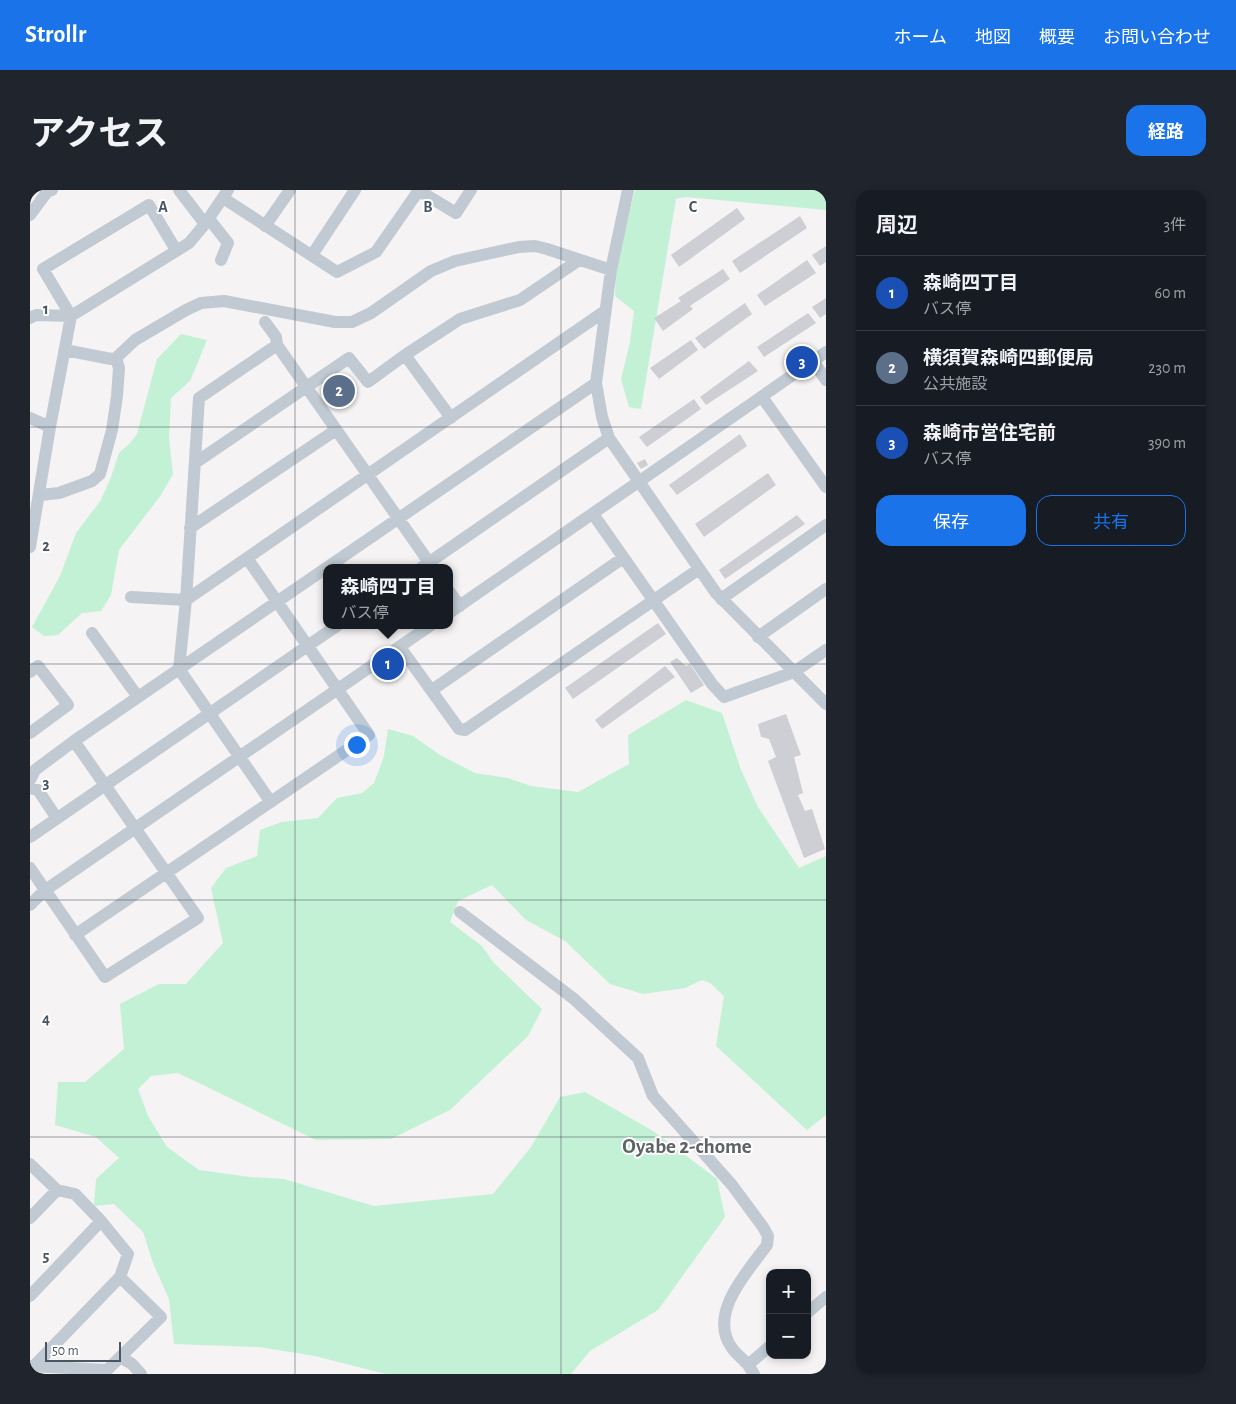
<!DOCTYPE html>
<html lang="ja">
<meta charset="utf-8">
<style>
body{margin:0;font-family:"Alegreya Sans","Noto Sans JP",sans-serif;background:#20242c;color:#f1f3f6}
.controls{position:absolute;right:15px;bottom:15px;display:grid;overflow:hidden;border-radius:10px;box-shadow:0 2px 8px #0003}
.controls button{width:45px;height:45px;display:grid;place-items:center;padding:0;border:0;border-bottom:1px solid #363941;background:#171b24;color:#f1f3f6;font:25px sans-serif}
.scale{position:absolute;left:15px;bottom:12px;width:76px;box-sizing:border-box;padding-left:5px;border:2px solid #4a5661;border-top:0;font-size:14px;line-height:18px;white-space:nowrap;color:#4a5661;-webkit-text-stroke:4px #fff;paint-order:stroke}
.you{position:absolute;left:326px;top:554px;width:18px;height:18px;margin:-12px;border:4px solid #fff;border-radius:50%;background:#1a73e8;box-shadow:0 0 0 8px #1a73e833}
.badge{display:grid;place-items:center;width:32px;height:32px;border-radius:50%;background:#1a73e8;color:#fff;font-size:16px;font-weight:700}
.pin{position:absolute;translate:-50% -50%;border:2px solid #fff;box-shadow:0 1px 5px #0006}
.popup{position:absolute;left:293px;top:374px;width:130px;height:65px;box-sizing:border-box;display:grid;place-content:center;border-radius:10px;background:#171b24;filter:drop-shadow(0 1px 4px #0005);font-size:16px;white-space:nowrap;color:#9ea1a6}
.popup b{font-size:19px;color:#f1f3f6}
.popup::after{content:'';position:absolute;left:50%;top:100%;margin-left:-10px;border:10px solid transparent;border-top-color:#171b24}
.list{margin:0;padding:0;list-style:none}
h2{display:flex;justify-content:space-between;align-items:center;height:65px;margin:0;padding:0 20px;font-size:21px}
h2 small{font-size:16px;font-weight:400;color:#9ea1a6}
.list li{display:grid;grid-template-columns:32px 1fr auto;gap:15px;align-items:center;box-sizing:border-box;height:75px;padding:0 20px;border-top:1px solid #363941}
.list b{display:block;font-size:19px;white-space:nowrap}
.list p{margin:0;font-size:16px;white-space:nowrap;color:#9ea1a6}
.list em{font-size:16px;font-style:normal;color:#9ea1a6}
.actions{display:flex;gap:10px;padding:15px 20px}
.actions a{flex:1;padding:11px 0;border:1px solid #1a73e8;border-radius:15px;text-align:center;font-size:18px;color:#1a73e8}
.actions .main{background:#1a73e8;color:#fff}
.map{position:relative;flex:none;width:796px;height:1184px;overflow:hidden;border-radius:15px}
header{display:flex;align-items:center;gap:30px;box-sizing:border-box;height:70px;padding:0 25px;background:#1a73e8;color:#fff}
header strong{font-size:24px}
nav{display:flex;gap:28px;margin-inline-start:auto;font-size:18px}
.intro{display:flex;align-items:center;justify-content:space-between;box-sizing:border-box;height:120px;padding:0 30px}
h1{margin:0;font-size:35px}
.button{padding:12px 22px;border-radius:15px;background:#1a73e8;color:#fff;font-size:18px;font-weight:700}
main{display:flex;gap:30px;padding:0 30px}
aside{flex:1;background:#171b24;border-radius:15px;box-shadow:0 2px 8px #0003}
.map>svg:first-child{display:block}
</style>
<header>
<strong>Strollr</strong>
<nav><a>ホーム</a><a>地図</a><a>概要</a><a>お問い合わせ</a></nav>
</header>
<div class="intro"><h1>アクセス</h1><a class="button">経路</a></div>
<main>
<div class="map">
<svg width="796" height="1184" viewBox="0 0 796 1184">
<rect width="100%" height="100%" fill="#f5f3f3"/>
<path fill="#c3f1d5" d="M605 0H796V20L656 7 646 9 611 219 599 217 591 189 600 152 604 121 585 106 586 75Z
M151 144 177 150 160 191 141 208 139 248 143 284 131 305 89 360 81 405 71 421 52 423 28 445 14 446 2 437 30 386 46 343 71 310 81 287 89 263 99 254 107 244 127 169Z
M656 510 692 523 711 580 728 617 769 678 796 666V925L777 940 686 856 694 806 680 793 672 790 655 798 613 804 580 794 535 751 496 730 462 695 428 711 420 732 452 756 464 773 512 819 498 846 420 920 361 949 286 950 148 883 121 886 108 899 118 926 137 957 169 980 220 987 254 989 344 1016 463 1004 501 957 530 907 555 902 623 941 687 989 695 1027 628 1120 560 1161 541 1184H356L285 1166 229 1157 144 1154 139 1109 123 1073 113 1042 84 1014 64 1016 66 989 89 968 66 947 25 935 28 892H55L94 859 90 814 129 794H156L193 753 181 698 196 678 227 666 230 640 252 632 288 628 307 608 332 603 344 593 354 566 358 539 383 546 410 565 445 583 478 588 501 596 548 602 599 574 598 545Z"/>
<path fill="#cdcfd5" d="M707 18 715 29 649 77 641 65Z
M770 26 777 38 710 83 702 71Z
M796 56V72L790 76 782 65Z
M777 70 786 83 735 116 727 105Z
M693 79 700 89 660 116 663 119 633 141 624 128 651 111 648 108Z
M796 108V124L790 128 782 117Z
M715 113 722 124 674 159 665 148Z
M778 123 786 133 734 167 727 157Z
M661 150 668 160 629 189 620 178Z
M719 171 728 181 676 215 670 207Z
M664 209 671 219 617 257 609 247Z
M710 244 717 256 647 305 639 295Z
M615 269 618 275 611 279 607 273Z
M738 283 746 295 674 347 665 334Z
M767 325 775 334 695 389 689 380Z
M628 433 636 444 543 509 535 498Z
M647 468 656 476 660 474 674 495 661 503 640 472Z
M635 476 645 487 572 539 565 530Z
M756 524 771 565 764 567 773 603 768 605 775 621 782 619 795 659 774 668 738 571 746 567 739 549 731 547 728 534Z"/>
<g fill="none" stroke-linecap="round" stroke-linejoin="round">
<path stroke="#c1cad2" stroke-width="12" d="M149 0 175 34
M388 0 426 23 441 0
M598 0 581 80 566 193 572 227 579 248 686 403 796 514
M193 8 307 82 346 62 389 0
M0 25 17 2 22 0
M179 29 198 53 191 70
M235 36 260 0
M282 65 325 0
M0 128 6 125 41 126 159 53 175 34 198 0
M235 132 246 147 247 155
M35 160 81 169 86 168 105 150 156 120 171 113 194 111 305 132H322L341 123 401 81 425 71 489 57 505 56 517 59 581 80
M375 165 421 228
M783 171 796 190
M732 207 796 297
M0 228 20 237
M165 273 319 168 338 192 375 165 430 129 490 110 549 70
M10 305 29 303 62 291 70 284 82 240 87 206 89 178 86 168
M563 324 682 494 694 507 764 482 796 460
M160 338 306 240
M0 357 20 237 41 126 13 79 119 15 146 60
M391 378 579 248
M419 401 430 416
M101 407 156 410 575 121
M691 409 796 335
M419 423 796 162
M62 443 108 507
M728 447 796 399
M370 457 429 539 435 540 669 379
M0 482 8 476 38 515 0 543
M402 500 593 368
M0 590 5 580 44 551 566 193
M0 598 8 600 24 624 25 630
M240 611 149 479 156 410 169 208 247 155 403 378
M0 647 308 435
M0 678 75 787 168 728 44 551
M0 715 14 701 401 435
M430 722 544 809 608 868 623 906 702 995 733 1037 738 1046 737 1055C718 1081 677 1124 702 1158 706 1164 713 1169 718 1175
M45 745 339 545 217 368
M0 974 27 1000 45 1004 71 1031 98 1064 90 1087 131 1127 77 1180 0 1176
M0 1028 27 1000
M0 1106 71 1031
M777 1123 796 1107
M90 1167 102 1174 111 1184
M3 1177 90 1087
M724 1184 718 1175 740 1156"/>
</g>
<path fill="none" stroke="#4a5661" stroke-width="1" stroke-opacity="0.55" d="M265 0V1184M531 0V1184M0 237H796M0 474H796M0 710H796M0 947H796"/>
<g text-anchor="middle" stroke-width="4" stroke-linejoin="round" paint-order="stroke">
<g font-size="21" font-weight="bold" fill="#5f6368" stroke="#fff">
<text x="657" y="963">Oyabe 2-chome</text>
</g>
</g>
<g font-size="16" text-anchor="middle" font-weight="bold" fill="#4a5661" stroke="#fff" stroke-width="4" stroke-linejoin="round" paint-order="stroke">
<text x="133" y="22">A</text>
<text x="398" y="22">B</text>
<text x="663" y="22">C</text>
<text x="16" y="124">1</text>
<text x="16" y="361">2</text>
<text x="16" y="598">3</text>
<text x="16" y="834">4</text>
<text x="16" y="1071">5</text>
</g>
</svg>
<div class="controls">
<button>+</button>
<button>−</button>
</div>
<div class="scale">50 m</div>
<div class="you"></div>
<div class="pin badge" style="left:358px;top:474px;background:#1a4fb4">1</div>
<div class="popup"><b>森崎四丁目</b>バス停</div>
<div class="pin badge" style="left:309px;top:201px;background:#5c6f8a">2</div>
<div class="pin badge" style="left:772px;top:172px;background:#1a4fb4">3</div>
</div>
<aside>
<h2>周辺<small>3件</small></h2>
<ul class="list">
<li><span class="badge" style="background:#1a4fb4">1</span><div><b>森崎四丁目</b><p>バス停</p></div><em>60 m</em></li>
<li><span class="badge" style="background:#5c6f8a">2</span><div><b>横須賀森崎四郵便局</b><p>公共施設</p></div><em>230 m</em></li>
<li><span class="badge" style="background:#1a4fb4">3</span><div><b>森崎市営住宅前</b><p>バス停</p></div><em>390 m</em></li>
</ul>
<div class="actions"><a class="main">保存</a><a>共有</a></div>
</aside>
</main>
